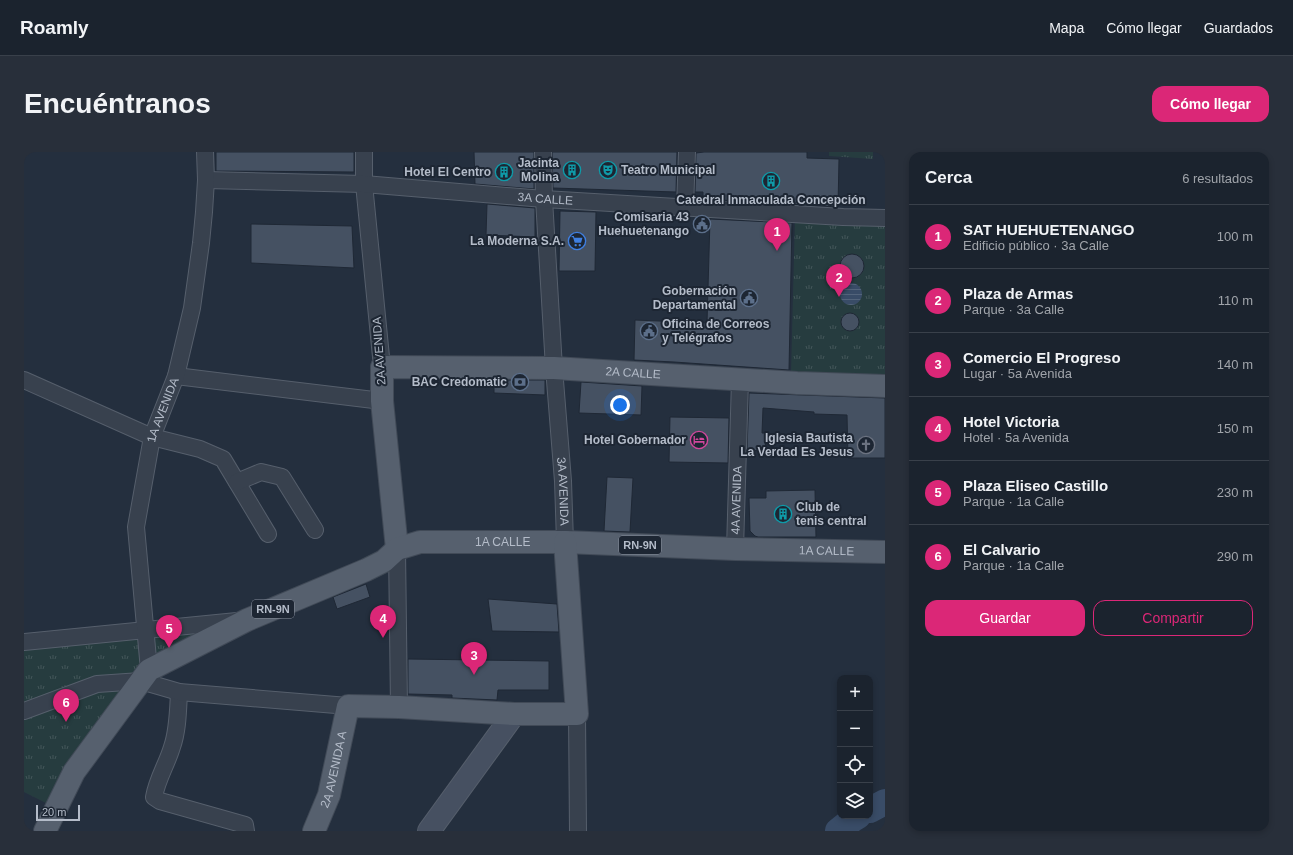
<!DOCTYPE html>
<html lang="es">
<meta charset="utf-8">
<style>
body{margin:0;font-family:Arial,sans-serif;background:#282f3a;color:#f1f3f6}
.controls{position:absolute;right:12px;bottom:12px;display:grid;overflow:hidden;border-radius:8px;box-shadow:0 2px 6px #0003}
.controls button{width:36px;height:36px;display:grid;place-items:center;padding:0;border:0;border-bottom:1px solid #39404a;background:#1b232e;color:#f1f3f6;font:20px sans-serif}
.scale{position:absolute;left:12px;bottom:10px;width:44px;box-sizing:border-box;padding-left:4px;border:2px solid #b4bcc9;border-top:0;font-size:11px;line-height:14px;white-space:nowrap;color:#b4bcc9;-webkit-text-stroke:3px #1d2633;paint-order:stroke}
.you{position:absolute;left:596px;top:253px;width:14px;height:14px;margin:-10px;border:3px solid #fff;border-radius:50%;background:#1a73e8;box-shadow:0 0 0 6px #1a73e833}
.badge{display:grid;place-items:center;width:26px;height:26px;border-radius:50%;background:#db2777;color:#fff;font-size:13px;font-weight:700}
.pin{position:absolute;translate:-50% -33px;filter:drop-shadow(0 1px 2px #0008)}
.pin::after{content:'';position:absolute;top:21px;width:14px;height:12px;background:inherit;clip-path:polygon(0 0,100% 0,50% 100%)}
.list{margin:0;padding:0;list-style:none}
h2{display:flex;justify-content:space-between;align-items:center;height:52px;margin:0;padding:0 16px;font-size:17px}
h2 small{font-size:13px;font-weight:400;color:#a0a4aa}
.list li{display:grid;grid-template-columns:26px 1fr auto;gap:12px;align-items:center;box-sizing:border-box;height:64px;padding:0 16px;border-top:1px solid #39404a}
.list b{display:block;font-size:15px;white-space:nowrap}
.list p{margin:0;font-size:13px;white-space:nowrap;color:#a0a4aa}
.list em{font-size:13px;font-style:normal;color:#a0a4aa}
.actions{display:flex;gap:8px;padding:12px 16px}
.actions a{flex:1;padding:9px 0;border:1px solid #db2777;border-radius:12px;text-align:center;font-size:14px;color:#db2777}
.actions .main{background:#db2777;color:#fff}
.icon{flex:none;width:22px;height:22px;fill:none;stroke:currentColor;stroke-width:2;stroke-linecap:round;stroke-linejoin:round}
.map{position:relative;flex:none;width:861px;height:679px;overflow:hidden;border-radius:12px}
header{display:flex;align-items:center;gap:24px;box-sizing:border-box;height:56px;padding:0 20px;background:#1b232e;border-bottom:1px solid #39404a}
header strong{font-size:19px}
nav{display:flex;gap:22px;margin-inline-start:auto;font-size:14px}
.intro{display:flex;align-items:center;justify-content:space-between;box-sizing:border-box;height:96px;padding:0 24px}
h1{margin:0;font-size:28px}
.button{padding:10px 18px;border-radius:12px;background:#db2777;color:#fff;font-size:14px;font-weight:700}
main{display:flex;gap:24px;padding:0 24px}
aside{flex:1;background:#1b232e;border-radius:12px;box-shadow:0 2px 6px #0003}
.map>svg:first-child{display:block}
</style>
<header>
<strong>Roamly</strong>
<nav><a>Mapa</a><a>Cómo llegar</a><a>Guardados</a></nav>
</header>
<div class="intro"><h1>Encuéntranos</h1><a class="button">Cómo llegar</a></div>
<main>
<div class="map">
<svg width="861" height="679" viewBox="0 0 861 679">
<defs>
<pattern id="park-tufts" width="24" height="20" patternUnits="userSpaceOnUse"><rect width="24" height="20" fill="#263c3f"/><path d="M3 7l-1-3M5 7V3M7 7l1-3M15 17l-1-3M17 17v-4M19 17l1-3" fill="none" stroke="#435659"/></pattern>
<pattern id="water-rules" width="6" height="5" patternUnits="userSpaceOnUse"><rect width="6" height="5" fill="#394c67"/><path d="M0 2.5h6" fill="none" stroke="#53647b"/></pattern>
</defs>
<rect width="100%" height="100%" fill="#242f3e"/>
<path fill="url(#park-tufts)" d="M805 0H849V7L805 4Z
M771 64 861 68V225L767 222Z
M220 469 128 516 122 479Z
M122 479 125 517 26 653 0 640V492Z"/>
<path fill="url(#water-rules)" d="M816 142a11 11 0 1 1 22 0a11 11 0 1 1-22 0Z"/>
<g fill="none" stroke-linecap="round" stroke-linejoin="round">
<path stroke="#394c67" stroke-width="26" d="M846 658 861 650
M814 679 829 667 834 664"/>
</g>
<path fill="#455162" stroke="#1f2835" d="M192 0H330V20L192 19Z
M450 0H510V37L451 32Z
M528 0H653L652 40 529 36Z
M680 0H783V6L815 7 814 55 679 47V40H671L672 1Z
M463 52 511 56V85L462 83Z
M536 59 572 60 571 119H535Z
M686 67 768 71 765 218 650 210 610 208 611 168 683 171Z
M227 72 328 74 330 116 227 111Z
M816 114a12 12 0 1 1 24 0a12 12 0 1 1-24 0Z
M817 170a9 9 0 1 1 18 0a9 9 0 1 1-18 0Z
M470 228H521V243L470 241Z
M557 230 618 234 617 263 555 261Z
M725 241 861 246V306H824L823 263 790 262V260L739 256 738 281H742L741 299 723 298Z
M646 265 705 266 704 311 645 310Z
M583 325 609 326 606 380 580 379Z
M791 338 792 385H734L731 384 726 379 725 346H742V339Z
M342 432 346 445 313 457 309 445Z
M464 447 533 452 535 480 468 479Z
M384 507 525 509V538H474L473 548 428 546V543L384 542Z"/>
<g fill="none" stroke-linecap="round" stroke-linejoin="round">
<defs>
<g id="street">
<path d="M340 0V32L358 215"/>
<path id="s1" d="M519 0 520 47 530 216 539 329 541 390"/>
<path id="s2" d="M182 28 340 32 520 47 819 65 861 66"/>
<path d="M661 56 663 0"/>
<path d="M152 224 358 249"/>
<path d="M0 228 128 285 176 297 199 307 244 382"/>
<path d="M213 330 237 320 258 325 291 378"/>
<path d="M373 397 375 555"/>
<path id="s3" d="M711 397 716 228"/>
<path d="M0 490 213 469"/>
<path id="s4" d="M125 518 112 375 128 285 152 224 168 156 177 91 180 60 182 28 181 0"/>
<path d="M155 540C154 558 154 578 148 595 143 612 133 627 130 645L136 649 221 673 222 679"/>
<path d="M0 559 73 532 117 529 155 540 324 554"/>
<path d="M553 562 554 679"/>
</g>
<path id="secondary" d="M405 679 490 562"/>
<g id="primary">
<path id="s5" d="M373 397 358 249V215L530 216 773 231 861 234"/>
<path id="s6" d="M21 679 50 620 125 518 223 468 342 418 360 409 373 397 396 390H541L711 397 861 400"/>
<path id="s7" d="M290 679 305 643 324 554 375 555 490 562H553L541 390"/>
</g>
</defs>
<use href="#street" stroke="#565f6c" stroke-width="18"/>
<use href="#secondary" stroke="#565f6c" stroke-width="24"/>
<use href="#primary" stroke="#414a57" stroke-width="24"/>
<use href="#street" stroke="#38414e" stroke-width="16"/>
<use href="#secondary" stroke="#465061" stroke-width="22"/>
<use href="#primary" stroke="#56606e" stroke-width="22"/>
</g>
<defs>
<symbol id="building-ring" viewBox="-11 -11 22 22"><circle r="9.5" fill="#1d2633" stroke="#0f9aa8" stroke-width="1.5"/><path d="M-4-6H4V6H1V3H-1V6H-4ZM-2.5-4.3h1.7v1.8h-1.7ZM.8-4.3h1.7v1.8H.8ZM-2.5-1h1.7V.8h-1.7ZM.8-1h1.7V.8H.8Z" fill="#0f9aa8"/></symbol>
<symbol id="theatre-ring" viewBox="-11 -11 22 22"><circle r="9.5" fill="#1d2633" stroke="#0f9aa8" stroke-width="1.5"/><path d="M-5-5.5Q0-4 5-5.5V0Q5 5 0 6Q-5 5-5 0ZM-3.3-2.5H-1v1.5H-3.3ZM1-2.5H3.3v1.5H1ZM-2.8 1Q0 5.5 2.8 1Z" fill="#0f9aa8"/></symbol>
<symbol id="civic-ring" viewBox="-11 -11 22 22"><circle r="9.5" fill="#1d2633" stroke="#5c6f8a" stroke-width="1.5"/><path d="M-.6-6.5H3V-4.5H.6V-3L4-1V1h2V6H-6V1h2V-1L-.6-3ZM-1.2 2.5V6h2.4V2.5Z" fill="#5c6f8a"/></symbol>
<symbol id="supermarket-ring" viewBox="-11 -11 22 22"><circle r="9.5" fill="#1d2633" stroke="#3f7fe0" stroke-width="1.5"/><path d="M-6-5.5h2.5l.6 2H6L4.5 2H-2.5L-4.4-4H-6ZM-1.5 3.2a1.3 1.3 0 1 0 .1 0ZM3 3.2a1.3 1.3 0 1 0 .1 0Z" fill="#3f7fe0"/></symbol>
<symbol id="bank-ring" viewBox="-11 -11 22 22"><circle r="9.5" fill="#1d2633" stroke="#5c6f8a" stroke-width="1.5"/><path d="M-6-4H6V4H-6ZM0-2.3a2.3 2.3 0 1 0 0 4.6a2.3 2.3 0 1 0 0-4.6Z" fill="#5c6f8a"/></symbol>
<symbol id="hotel-ring" viewBox="-11 -11 22 22"><circle r="9.5" fill="#1d2633" stroke="#d1479c" stroke-width="1.5"/><path d="M-6-4.5h1.5V1H6V5H4.5V3h-9V5H-6ZM-4 0a1.8 1.8 0 1 1 3.6 0ZM.5 0V-2.5h3Q6-2.5 6 0Z" fill="#d1479c"/></symbol>
<symbol id="church-ring" viewBox="-11 -11 22 22"><circle r="9.5" fill="#1d2633" stroke="#6b7280" stroke-width="1.5"/><path d="M-1.2-6h2.4v3.5h3.3v2.4h-3.3V6h-2.4V-.1h-3.3v-2.4h3.3Z" fill="#6b7280"/></symbol>
</defs>
<g fill-rule="evenodd">
<use href="#building-ring" x="538" y="8" width="20" height="20"/>
<use href="#theatre-ring" x="574" y="8" width="20" height="20"/>
<use href="#building-ring" x="470" y="10" width="20" height="20"/>
<use href="#building-ring" x="737" y="19" width="20" height="20"/>
<use href="#civic-ring" x="668" y="62" width="20" height="20"/>
<use href="#supermarket-ring" x="543" y="79" width="20" height="20"/>
<use href="#civic-ring" x="715" y="136" width="20" height="20"/>
<use href="#civic-ring" x="615" y="169" width="20" height="20"/>
<use href="#bank-ring" x="486" y="220" width="20" height="20"/>
<use href="#hotel-ring" x="665" y="278" width="20" height="20"/>
<use href="#church-ring" x="832" y="283" width="20" height="20"/>
<use href="#building-ring" x="749" y="352" width="20" height="20"/>
</g>
<g text-anchor="middle" stroke-width="4" stroke-linejoin="round" paint-order="stroke">
<g fill="#1d2633" stroke="#878f9c" stroke-width="1">
<rect x="595" y="384" width="42" height="18" rx="3"/>
<rect x="228" y="448" width="42" height="18" rx="3"/>
</g>
<g font-size="11" font-weight="bold" fill="#b4bcc9">
<text x="616" y="397">RN-9N</text>
<text x="249" y="461">RN-9N</text>
</g>
<g font-size="12" font-weight="bold" fill="#b4bcc9" stroke="#1d2633" text-anchor="end">
<text x="535" y="15">Jacinta<tspan x="535" dy="14">Molina</tspan></text>
<text x="597" y="22" text-anchor="start">Teatro Municipal</text>
<text x="467" y="24">Hotel El Centro</text>
<text x="747" y="52" text-anchor="middle">Catedral Inmaculada Concepción</text>
<text x="665" y="69">Comisaria 43<tspan x="665" dy="14">Huehuetenango</tspan></text>
<text x="540" y="93">La Moderna S.A.</text>
<text x="712" y="143">Gobernación<tspan x="712" dy="14">Departamental</tspan></text>
<text x="638" y="176" text-anchor="start">Oficina de Correos<tspan x="638" dy="14">y Telégrafos</tspan></text>
<text x="483" y="234">BAC Credomatic</text>
<text x="829" y="290">Iglesia Bautista<tspan x="829" dy="14">La Verdad Es Jesus</tspan></text>
<text x="662" y="292">Hotel Gobernador</text>
<text x="772" y="359" text-anchor="start">Club de<tspan x="772" dy="14">tenis central</tspan></text>
</g>
<g font-size="12" fill="#b4bcc9" stroke="#1d2633">
<text dy="4" stroke="none"><textPath href="#s2" startOffset="340">3A CALLE</textPath></text>
<text transform="translate(355 199) rotate(-94)" y="4">2A AVENIDA</text>
<text dy="4" stroke="none"><textPath href="#s5" startOffset="434">2A CALLE</textPath></text>
<text dy="4" stroke="none"><textPath href="#s4" startOffset="264">1A AVENIDA</textPath></text>
<text dy="4" stroke="none"><textPath href="#s1" startOffset="340">3A AVENIDA</textPath></text>
<text dy="4" stroke="none"><textPath href="#s3" startOffset="49">4A AVENIDA</textPath></text>
<text dy="4" stroke="none"><textPath href="#s6" startOffset="576">1A CALLE</textPath></text>
<text dy="4" stroke="none"><textPath href="#s6" startOffset="900">1A CALLE</textPath></text>
<text dy="4" stroke="none"><textPath href="#s7" startOffset="65">2A AVENIDA A</textPath></text>
</g>
</g>
</svg>
<div class="controls">
<button>+</button>
<button>−</button>
<button><svg class="icon" aria-label="locate" viewBox="0 0 24 24"><circle cx="12" cy="12" r="6"/><path d="M12 2v4M12 18v4M2 12h4M18 12h4"/></svg></button>
<button><svg class="icon" aria-label="layers" viewBox="0 0 24 24"><path d="M12 4l9 5-9 5-9-5zM3 14l9 5 9-5"/></svg></button>
</div>
<div class="scale">20 m</div>
<div class="you"></div>
<div class="pin badge" style="left:753px;top:99px">1</div>
<div class="pin badge" style="left:815px;top:145px">2</div>
<div class="pin badge" style="left:450px;top:523px">3</div>
<div class="pin badge" style="left:359px;top:486px">4</div>
<div class="pin badge" style="left:145px;top:496px">5</div>
<div class="pin badge" style="left:42px;top:570px">6</div>
</div>
<aside>
<h2>Cerca<small>6 resultados</small></h2>
<ul class="list">
<li><span class="badge">1</span><div><b>SAT HUEHUETENANGO</b><p>Edificio público · 3a Calle</p></div><em>100 m</em></li>
<li><span class="badge">2</span><div><b>Plaza de Armas</b><p>Parque · 3a Calle</p></div><em>110 m</em></li>
<li><span class="badge">3</span><div><b>Comercio El Progreso</b><p>Lugar · 5a Avenida</p></div><em>140 m</em></li>
<li><span class="badge">4</span><div><b>Hotel Victoria</b><p>Hotel · 5a Avenida</p></div><em>150 m</em></li>
<li><span class="badge">5</span><div><b>Plaza Eliseo Castillo</b><p>Parque · 1a Calle</p></div><em>230 m</em></li>
<li><span class="badge">6</span><div><b>El Calvario</b><p>Parque · 1a Calle</p></div><em>290 m</em></li>
</ul>
<div class="actions"><a class="main">Guardar</a><a>Compartir</a></div>
</aside>
</main>
